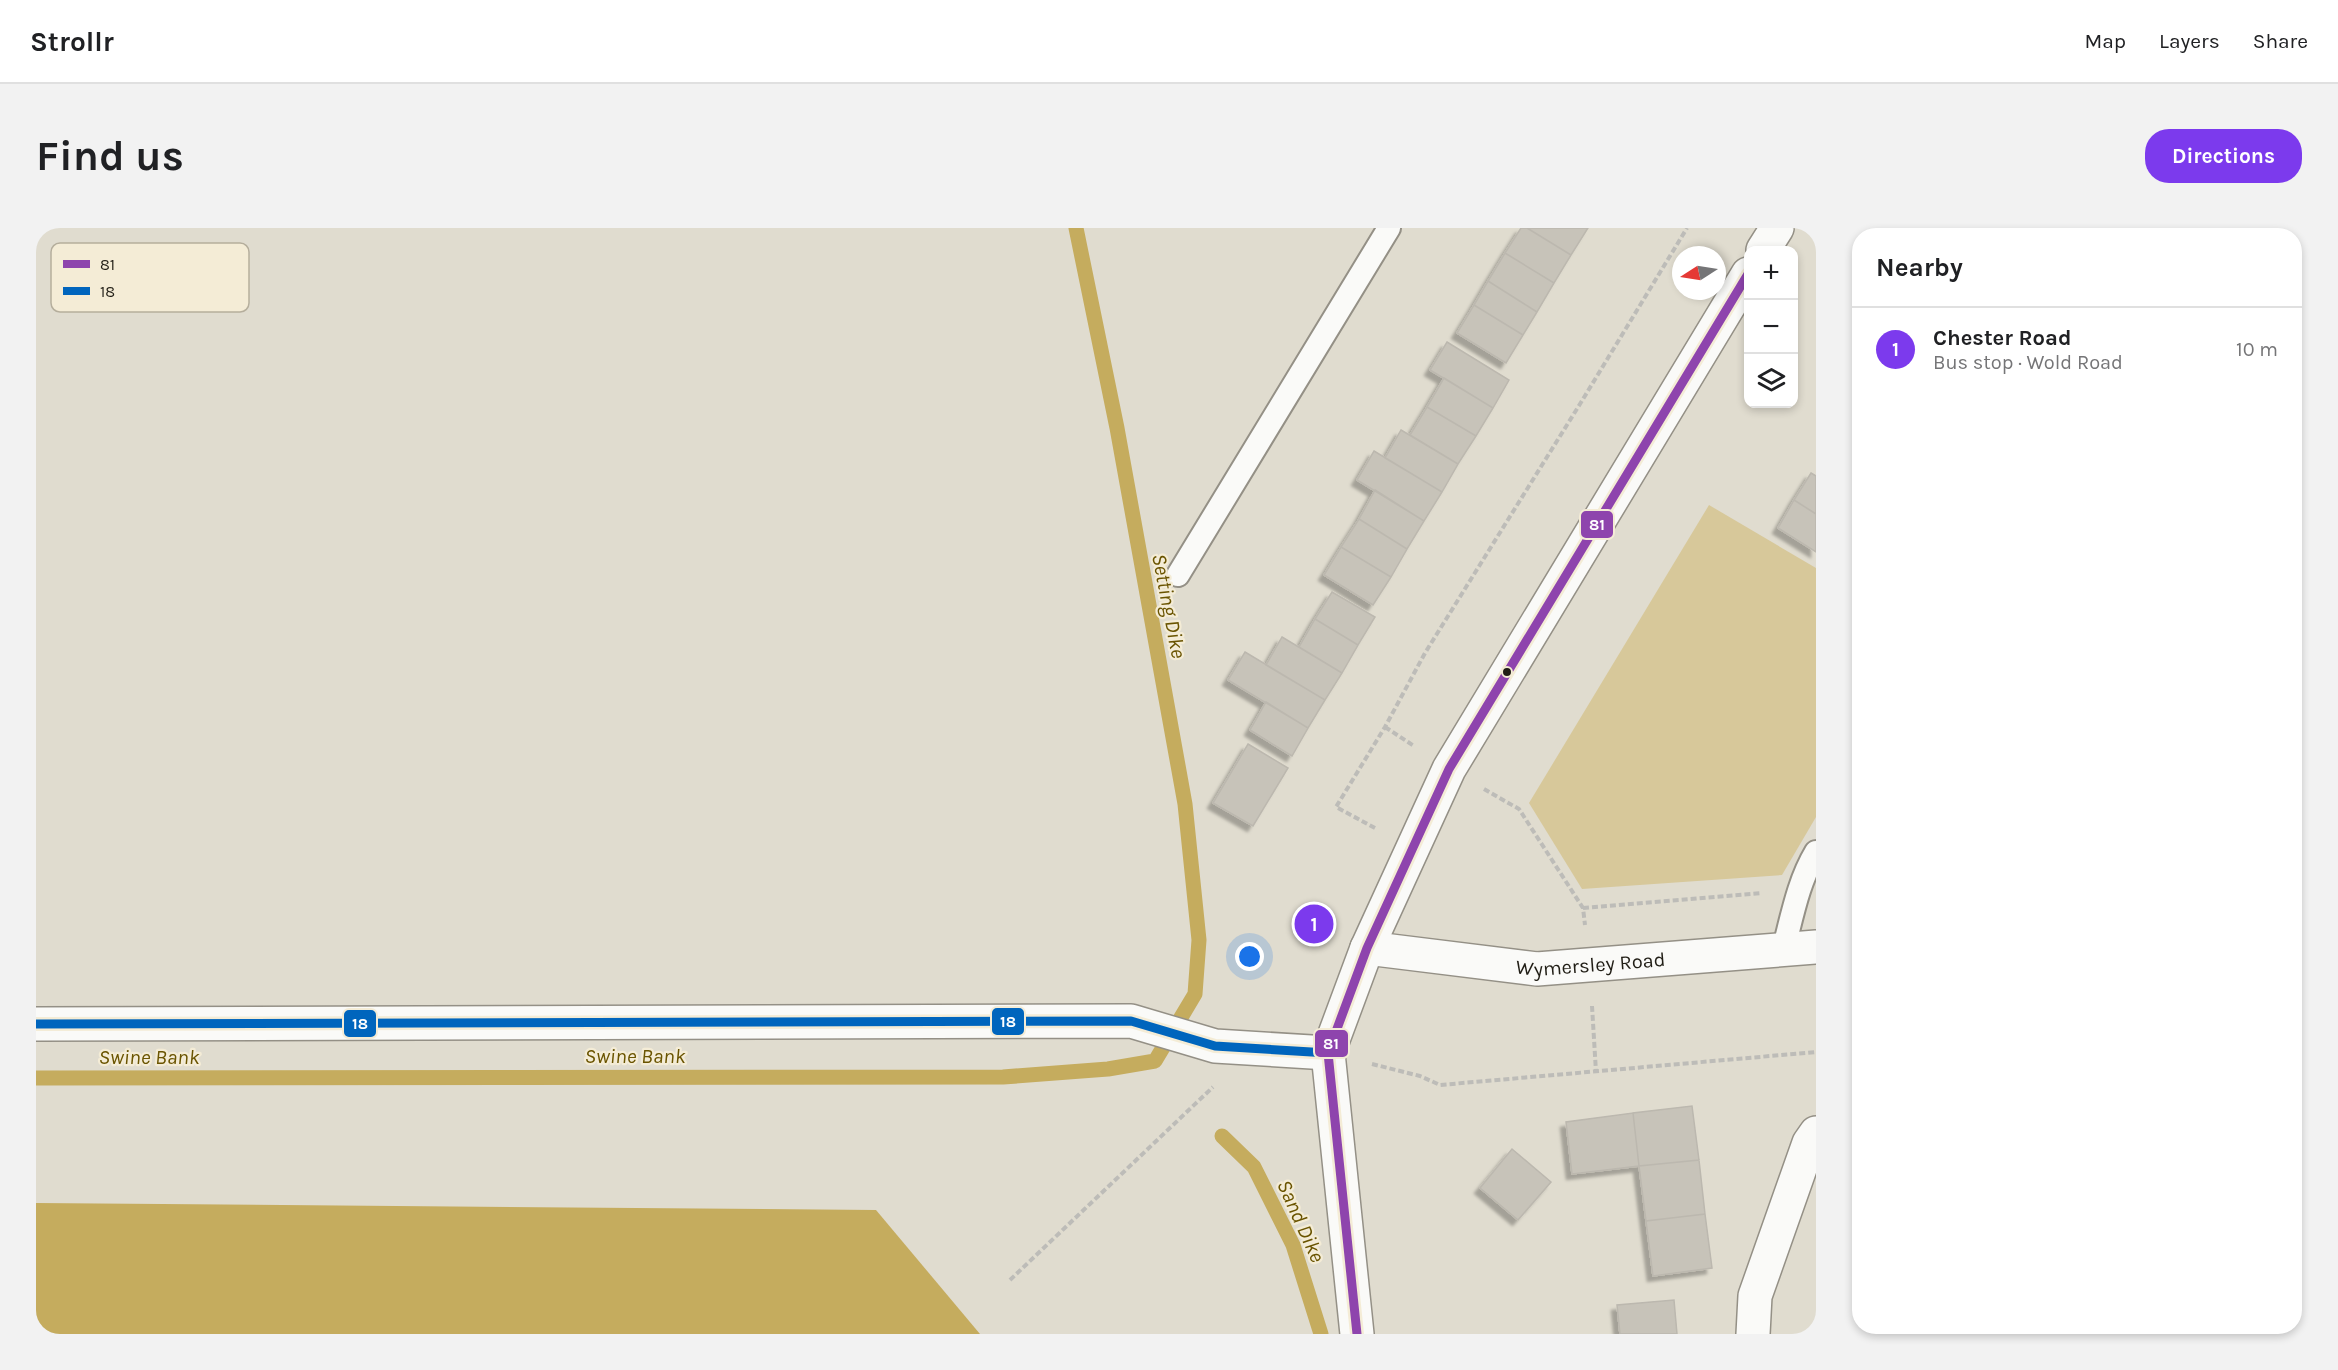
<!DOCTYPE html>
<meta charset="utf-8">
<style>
body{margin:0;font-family:Karla,sans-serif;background:#f2f2f2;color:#202124}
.controls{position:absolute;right:18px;top:18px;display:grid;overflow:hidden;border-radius:12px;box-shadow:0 3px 9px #0003}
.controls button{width:54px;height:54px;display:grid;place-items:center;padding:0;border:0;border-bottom:2px solid #e0e0e0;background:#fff;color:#202124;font:30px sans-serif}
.compass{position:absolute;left:1636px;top:18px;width:54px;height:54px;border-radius:50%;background:#fff;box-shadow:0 3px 9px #0003;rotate:258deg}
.you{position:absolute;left:1214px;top:729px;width:21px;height:21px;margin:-15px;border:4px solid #fff;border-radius:50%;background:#1a73e8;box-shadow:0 0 0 9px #1a73e833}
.badge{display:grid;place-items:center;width:39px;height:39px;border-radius:50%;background:#7c3aed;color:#fff;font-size:20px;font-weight:700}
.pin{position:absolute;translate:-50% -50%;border:3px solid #fff;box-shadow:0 2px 6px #0006}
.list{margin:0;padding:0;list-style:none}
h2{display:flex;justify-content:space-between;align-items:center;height:78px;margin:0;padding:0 24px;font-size:26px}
h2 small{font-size:20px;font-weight:400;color:#757577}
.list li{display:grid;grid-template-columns:39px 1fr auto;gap:18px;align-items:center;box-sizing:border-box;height:84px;padding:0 24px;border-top:2px solid #e0e0e0}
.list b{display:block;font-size:22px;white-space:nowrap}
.list p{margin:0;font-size:20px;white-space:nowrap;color:#757577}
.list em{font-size:20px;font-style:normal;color:#757577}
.icon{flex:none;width:33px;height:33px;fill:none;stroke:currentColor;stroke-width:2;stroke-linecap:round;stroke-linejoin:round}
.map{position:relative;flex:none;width:1780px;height:1106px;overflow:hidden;border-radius:24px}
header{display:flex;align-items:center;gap:36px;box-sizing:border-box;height:84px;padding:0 30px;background:#fff;border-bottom:2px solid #e0e0e0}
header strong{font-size:28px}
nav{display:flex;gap:33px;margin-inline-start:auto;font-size:21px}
.intro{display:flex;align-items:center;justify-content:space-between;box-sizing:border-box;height:144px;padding:0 36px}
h1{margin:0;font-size:42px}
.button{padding:15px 27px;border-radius:24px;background:#7c3aed;color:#fff;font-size:21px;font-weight:700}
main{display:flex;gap:36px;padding:0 36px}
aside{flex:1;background:#fff;border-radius:24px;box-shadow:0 3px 9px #0003}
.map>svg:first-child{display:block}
</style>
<header>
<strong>Strollr</strong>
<nav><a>Map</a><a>Layers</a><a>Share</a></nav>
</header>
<div class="intro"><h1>Find us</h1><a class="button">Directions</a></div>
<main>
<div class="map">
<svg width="1780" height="1106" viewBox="0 0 1780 1106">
<defs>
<filter id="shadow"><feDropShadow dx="-5.5" dy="5.5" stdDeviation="1.5" flood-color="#0004"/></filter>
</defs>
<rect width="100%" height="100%" fill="#e0dccf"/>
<path fill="#d7c89a" d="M1673 277 1780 340V589L1746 647 1546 661 1493 575Z"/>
<path fill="#c5ac5e" d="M0 975 840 982 944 1106H0Z"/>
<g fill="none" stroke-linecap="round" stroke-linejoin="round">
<path stroke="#c5ac5e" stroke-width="15" d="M0 850 967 849 1072 841 1119 833 1159 766 1163 712 1149 576 1081 200 1040 0
M1186 908 1218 939 1257 1017 1285 1106"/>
</g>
<path fill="#c7c3b9" stroke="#bcb8af" stroke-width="1.5" filter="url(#shadow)" d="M1485 0H1491L1535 27 1518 55 1469 25Z
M1491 0H1552L1535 27Z
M1469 25 1518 55 1501 84 1452 53Z
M1452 53 1501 84 1487 107 1438 77Z
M1438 77 1487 107 1470 135 1421 105Z
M1411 114 1473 152 1457 180 1394 142Z
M1408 150 1457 180 1440 208 1391 179Z
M1391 179 1440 208 1422 236 1374 207Z
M1365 202 1422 236 1406 264 1349 230Z
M1338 223 1406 264 1388 293 1321 252Z
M1775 245 1780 248V286L1758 272Z
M1339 262 1388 293 1371 321 1323 291Z
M1758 272 1780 286V324L1742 300Z
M1323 291 1371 321 1355 349 1305 319Z
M1305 319 1355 349 1337 377 1288 347Z
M1296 364 1339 389 1322 417 1279 391Z
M1279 391 1322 417 1306 445 1263 419Z
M1246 409 1306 445 1289 472 1230 437Z
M1209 424 1289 472 1272 500 1192 452Z
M1230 474 1272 500 1256 528 1214 502Z
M1212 516 1252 540 1217 598 1177 575Z
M1656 878 1663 932 1603 938 1597 885Z
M1597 885 1603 938 1536 946 1530 894Z
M1476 921 1515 954 1482 992 1444 960Z
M1663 932 1669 986 1610 993 1603 938Z
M1669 986 1676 1040 1617 1048 1610 993Z
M1638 1072 1641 1106H1584L1581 1077Z"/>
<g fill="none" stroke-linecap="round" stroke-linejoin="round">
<defs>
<path id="lane" d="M1142 347 1353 0
M1747 723C1756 689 1762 654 1780 624"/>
<g id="street">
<path d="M1727 22 1741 0"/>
<path id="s1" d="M1331 720 1501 741 1780 719"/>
<path d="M0 796 1095 793 1179 818 1292 825"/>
<path d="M1321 1106 1292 825 1331 720 1413 541 1712 46"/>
<path d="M1717 1106 1719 1068 1773 915 1780 905"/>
</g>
</defs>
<use href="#lane" stroke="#949086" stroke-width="26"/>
<use href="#street" stroke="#949086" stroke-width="36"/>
<path stroke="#bdbcb8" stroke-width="4" stroke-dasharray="6 3" stroke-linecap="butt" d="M1349 499 1378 518
M1448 561 1483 581 1547 680 1549 697
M1339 600 1300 579 1349 499 1389 425 1544 176 1651 0
M1547 680 1725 665
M1556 778 1560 844
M1336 836 1384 848 1404 857 1780 824
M974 1052 1177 859"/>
<use href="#lane" stroke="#fafaf8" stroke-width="22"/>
<use href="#street" stroke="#fafaf8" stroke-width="33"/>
<defs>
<path id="bus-1" d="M1321 1106 1292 825 1331 720 1413 541 1712 46"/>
<path id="bus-2" d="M0 796 1095 793 1179 818 1292 825"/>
</defs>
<use href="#bus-1" stroke="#f4ecd6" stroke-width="14"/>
<use href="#bus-2" stroke="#f4ecd6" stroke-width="14"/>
<use href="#bus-1" stroke="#8e44ad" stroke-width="9"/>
<use href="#bus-2" stroke="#0065bd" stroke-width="9"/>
</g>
<circle fill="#211e16" stroke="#f4ecd6" stroke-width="2" cx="1471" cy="444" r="5"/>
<g text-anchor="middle" stroke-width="4.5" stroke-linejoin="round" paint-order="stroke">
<g font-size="20" fill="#211e16" stroke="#f4ecd6">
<text dy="7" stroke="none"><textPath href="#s1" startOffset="225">Wymersley Road</textPath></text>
</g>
<g font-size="21" font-style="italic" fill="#6a5400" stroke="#f4ecd6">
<text transform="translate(1133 378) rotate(79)" y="7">Setting Dike</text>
<text x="599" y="835">Swine Bank</text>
<text x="113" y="836">Swine Bank</text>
<text transform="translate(1265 993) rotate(66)" y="7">Sand Dike</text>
</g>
</g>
<rect x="15" y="15" width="198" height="69" rx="9" fill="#f4ecd6" stroke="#b5ae9c" stroke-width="1.5"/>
<rect x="27" y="32" width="27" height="8" fill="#8e44ad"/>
<rect x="27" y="59" width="27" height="8" fill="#0065bd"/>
<g font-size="16" fill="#211e16">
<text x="64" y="42">81</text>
<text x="64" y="69">18</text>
</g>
<g stroke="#f4ecd6" stroke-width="2">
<rect x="1544" y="282" width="34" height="29" rx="6" fill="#8e44ad"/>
<rect x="955" y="779" width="34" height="29" rx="6" fill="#0065bd"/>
<rect x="307" y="781" width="34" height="29" rx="6" fill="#0065bd"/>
<rect x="1278" y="801" width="35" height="29" rx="6" fill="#8e44ad"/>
</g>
<g font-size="16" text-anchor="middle" font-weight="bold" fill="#fff">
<text x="1561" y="302">81</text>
<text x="972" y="799">18</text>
<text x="324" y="801">18</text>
<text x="1295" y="821">81</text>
</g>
</svg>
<div class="controls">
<button>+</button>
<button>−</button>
<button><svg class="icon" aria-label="layers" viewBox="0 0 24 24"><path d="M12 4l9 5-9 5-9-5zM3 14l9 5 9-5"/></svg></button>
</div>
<svg class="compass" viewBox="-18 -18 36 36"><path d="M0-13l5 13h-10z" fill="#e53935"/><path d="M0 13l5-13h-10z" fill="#757577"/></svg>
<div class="you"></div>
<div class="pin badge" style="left:1278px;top:696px">1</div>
</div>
<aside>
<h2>Nearby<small></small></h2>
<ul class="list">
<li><span class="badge">1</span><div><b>Chester Road</b><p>Bus stop · Wold Road</p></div><em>10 m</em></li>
</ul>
</aside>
</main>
